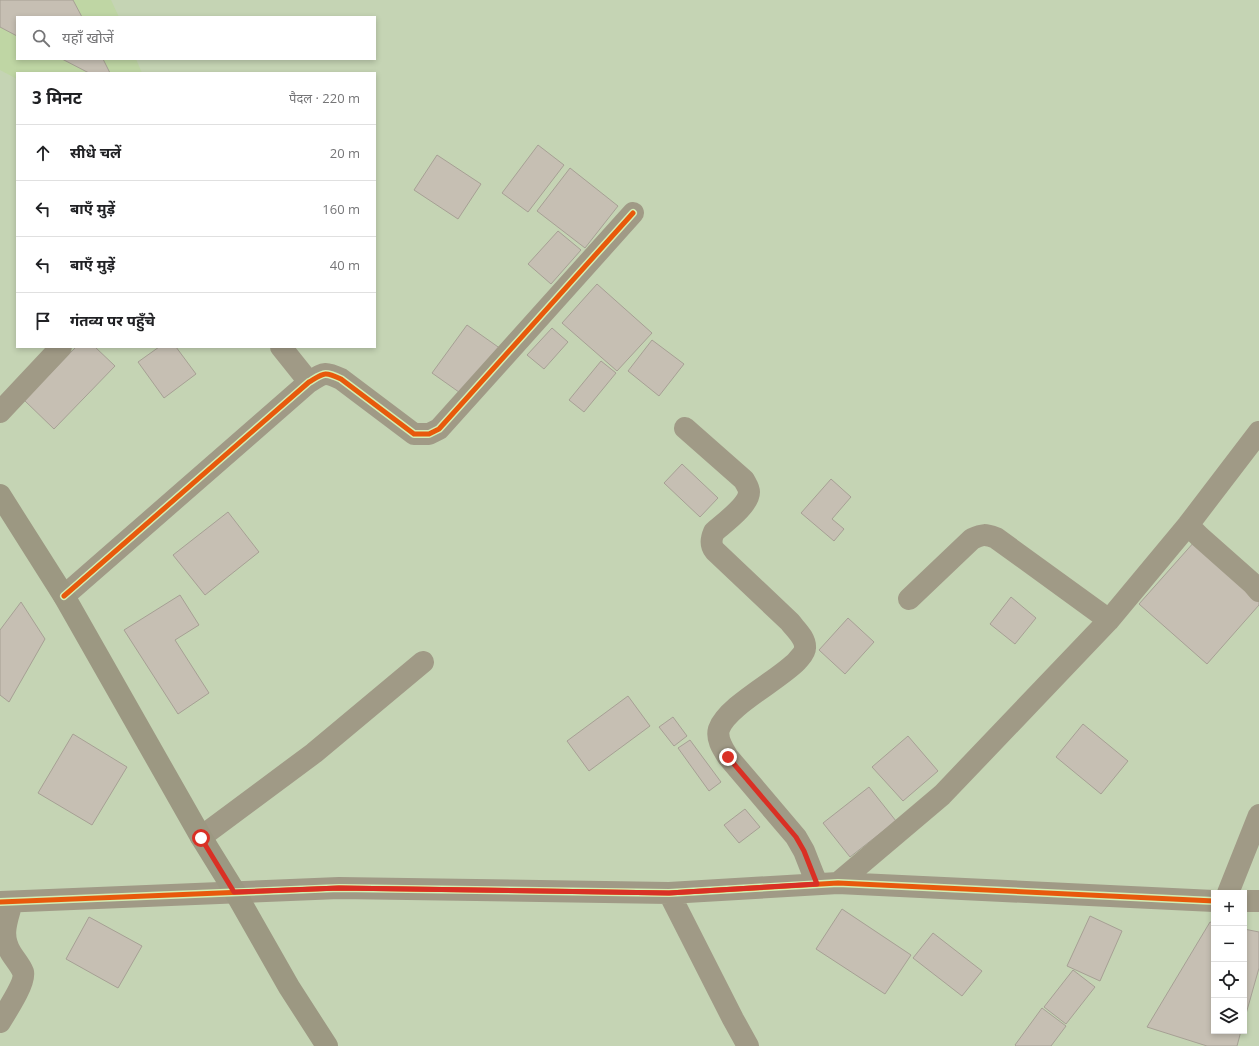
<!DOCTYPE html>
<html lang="hi">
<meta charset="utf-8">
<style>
body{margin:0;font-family:"Open Sans","Noto Sans Devanagari",sans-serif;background:#f6f6f6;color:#202124}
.controls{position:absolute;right:12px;bottom:12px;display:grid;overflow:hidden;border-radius:0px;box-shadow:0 2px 6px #0003}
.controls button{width:36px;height:36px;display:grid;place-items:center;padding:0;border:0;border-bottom:1px solid #e0e0e0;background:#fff;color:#202124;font:20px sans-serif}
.stop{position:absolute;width:12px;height:12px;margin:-9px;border:3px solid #d93025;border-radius:50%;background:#fff}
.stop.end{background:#d93025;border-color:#fff;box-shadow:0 1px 4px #0008}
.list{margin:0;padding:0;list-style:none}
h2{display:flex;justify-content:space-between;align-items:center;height:52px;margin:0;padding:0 16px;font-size:17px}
h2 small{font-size:13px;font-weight:400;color:#757577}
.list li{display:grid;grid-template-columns:26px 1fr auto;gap:12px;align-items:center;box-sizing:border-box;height:56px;padding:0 16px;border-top:1px solid #e0e0e0}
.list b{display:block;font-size:15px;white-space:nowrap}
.list em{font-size:13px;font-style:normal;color:#757577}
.icon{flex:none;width:22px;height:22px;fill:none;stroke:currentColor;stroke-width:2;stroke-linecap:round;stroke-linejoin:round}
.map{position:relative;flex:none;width:1259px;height:1046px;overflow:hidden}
.search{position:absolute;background:#fff;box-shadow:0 2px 6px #0003;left:16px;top:16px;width:360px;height:44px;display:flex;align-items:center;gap:10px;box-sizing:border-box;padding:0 14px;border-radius:0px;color:#757577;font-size:15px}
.panel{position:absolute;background:#fff;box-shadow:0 2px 6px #0003;left:16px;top:72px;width:360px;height:276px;border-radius:0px}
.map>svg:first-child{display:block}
</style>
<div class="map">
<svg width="1259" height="1046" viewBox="0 0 1259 1046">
<rect width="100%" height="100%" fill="#c5d4b4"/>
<path fill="#bfd6a4" d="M0 0H111L119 17H17V59H136L142 73H17V79L0 70Z"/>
<path fill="#c6bfb3" stroke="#a6a094" d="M0 0H73L82 17H17V36L0 27Z
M62 59H103L110 73H89Z
M538 145 564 165 528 212 502 193Z
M437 155 481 184 458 219 414 190Z
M570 168 618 206 585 248 537 211Z
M558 231 581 250 551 284 528 264Z
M597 284 652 333 617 371 562 323Z
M467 325 501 349 466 397 432 373Z
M552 328 568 342 544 369 527 355Z
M652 340 684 364 659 396 628 371Z
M76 347H95L115 366 54 429 24 400Z
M159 347H176L196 374 164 398 138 362Z
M601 361 616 373 584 412 569 400Z
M682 464 718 498 700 517 664 483Z
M831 479 851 497 832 519 844 529 834 541 801 513Z
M228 512 259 552 205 595 173 555Z
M1195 541 1259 598V605L1207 664 1139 604Z
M180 595 199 625 175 640 209 693 178 714 124 630Z
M1011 597 1036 618 1015 644 990 624Z
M21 602 45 639 9 702 0 695V630Z
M848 618 874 642 845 674 819 650Z
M628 696 650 726 589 771 567 741Z
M673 717 687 736 674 746 659 727Z
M1083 724 1128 761 1101 794 1056 757Z
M73 734 127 767 92 825 38 793Z
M908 736 938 771 903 801 872 767Z
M690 740 721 782 709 791 678 748Z
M869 787 896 821 850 857 823 823Z
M745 809 760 827 739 843 724 825Z
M842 909 911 955 885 994 816 949Z
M1090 916 1122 931 1100 981 1067 966Z
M89 917 142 946 118 988 66 959Z
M1210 922 1214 923V1031H1241L1237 1046H1207L1147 1027Z
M1244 929 1259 932V968L1244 1021Z
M933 933 982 971 962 996 913 958Z
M1073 970 1095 987 1066 1024 1044 1007Z
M1042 1008 1066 1026 1051 1046H1016L1015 1045Z"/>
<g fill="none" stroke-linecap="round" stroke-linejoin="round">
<path stroke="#a09a86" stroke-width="22" d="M281 347 309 382
M0 412 61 347
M685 428 744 480C746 484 749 488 749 492 749 505 724 523 714 532 711 539 710 545 715 551L790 622C795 629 806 638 805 648 805 653 800 657 797 661 779 680 727 706 719 729 716 739 723 749 728 757L796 837 804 851 817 884
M1188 525 1200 537 1253 584 1259 591
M64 596 309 382C324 373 324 371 341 379L414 434H429L439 429 633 213
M909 599 972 539C983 534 985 534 996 538L1109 620
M201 837 314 753 423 662
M838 883 942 795 1109 620 1188 525 1259 432
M669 893 733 1019 748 1046
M1228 893 1259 815
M1244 901H1259
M0 902 339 888 669 893 838 883 1214 901
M0 1022C6 1012 26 982 23 972 21 966 14 958 11 953 0 935 7 921 12 902"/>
<path stroke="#9c9882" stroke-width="22" d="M0 495 64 596 201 837 235 892 289 987 327 1046"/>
<defs>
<path id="cycleway" d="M64 596 309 382C324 373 324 371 341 379L414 434H429L439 429 633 213
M0 902 339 888 669 893 838 883 1214 901"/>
</defs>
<use href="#cycleway" stroke="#d3eeb4" stroke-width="8"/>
<use href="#cycleway" stroke="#e8590c" stroke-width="5"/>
</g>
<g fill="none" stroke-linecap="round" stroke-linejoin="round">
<path stroke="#d93025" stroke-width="5" d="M201 838 234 892 339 888 669 893 817 884 804 851 796 837 728 757"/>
</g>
</svg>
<div class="controls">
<button>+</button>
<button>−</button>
<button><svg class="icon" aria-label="locate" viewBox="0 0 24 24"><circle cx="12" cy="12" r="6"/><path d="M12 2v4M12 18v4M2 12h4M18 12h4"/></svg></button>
<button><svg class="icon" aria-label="layers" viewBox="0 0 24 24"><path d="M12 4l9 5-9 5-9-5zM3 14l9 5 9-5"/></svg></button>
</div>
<div class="stop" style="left:201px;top:838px"></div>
<div class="stop end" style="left:728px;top:757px"></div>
<div class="search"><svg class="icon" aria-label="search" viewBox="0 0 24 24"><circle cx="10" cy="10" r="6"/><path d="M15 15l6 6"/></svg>यहाँ खोजें</div>
<section class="panel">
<h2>3 मिनट<small>पैदल · 220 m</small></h2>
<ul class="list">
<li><svg class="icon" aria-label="ahead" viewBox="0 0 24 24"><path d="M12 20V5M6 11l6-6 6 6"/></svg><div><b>सीधे चलें</b></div><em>20 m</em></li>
<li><svg class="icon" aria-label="left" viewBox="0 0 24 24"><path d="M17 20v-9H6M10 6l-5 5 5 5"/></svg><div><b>बाएँ मुड़ें</b></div><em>160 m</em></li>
<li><svg class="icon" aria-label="left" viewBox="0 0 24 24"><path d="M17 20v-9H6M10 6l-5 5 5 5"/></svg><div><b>बाएँ मुड़ें</b></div><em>40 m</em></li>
<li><svg class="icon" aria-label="arrive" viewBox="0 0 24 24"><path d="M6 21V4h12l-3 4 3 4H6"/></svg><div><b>गंतव्य पर पहुँचे</b></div></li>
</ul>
</section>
</div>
